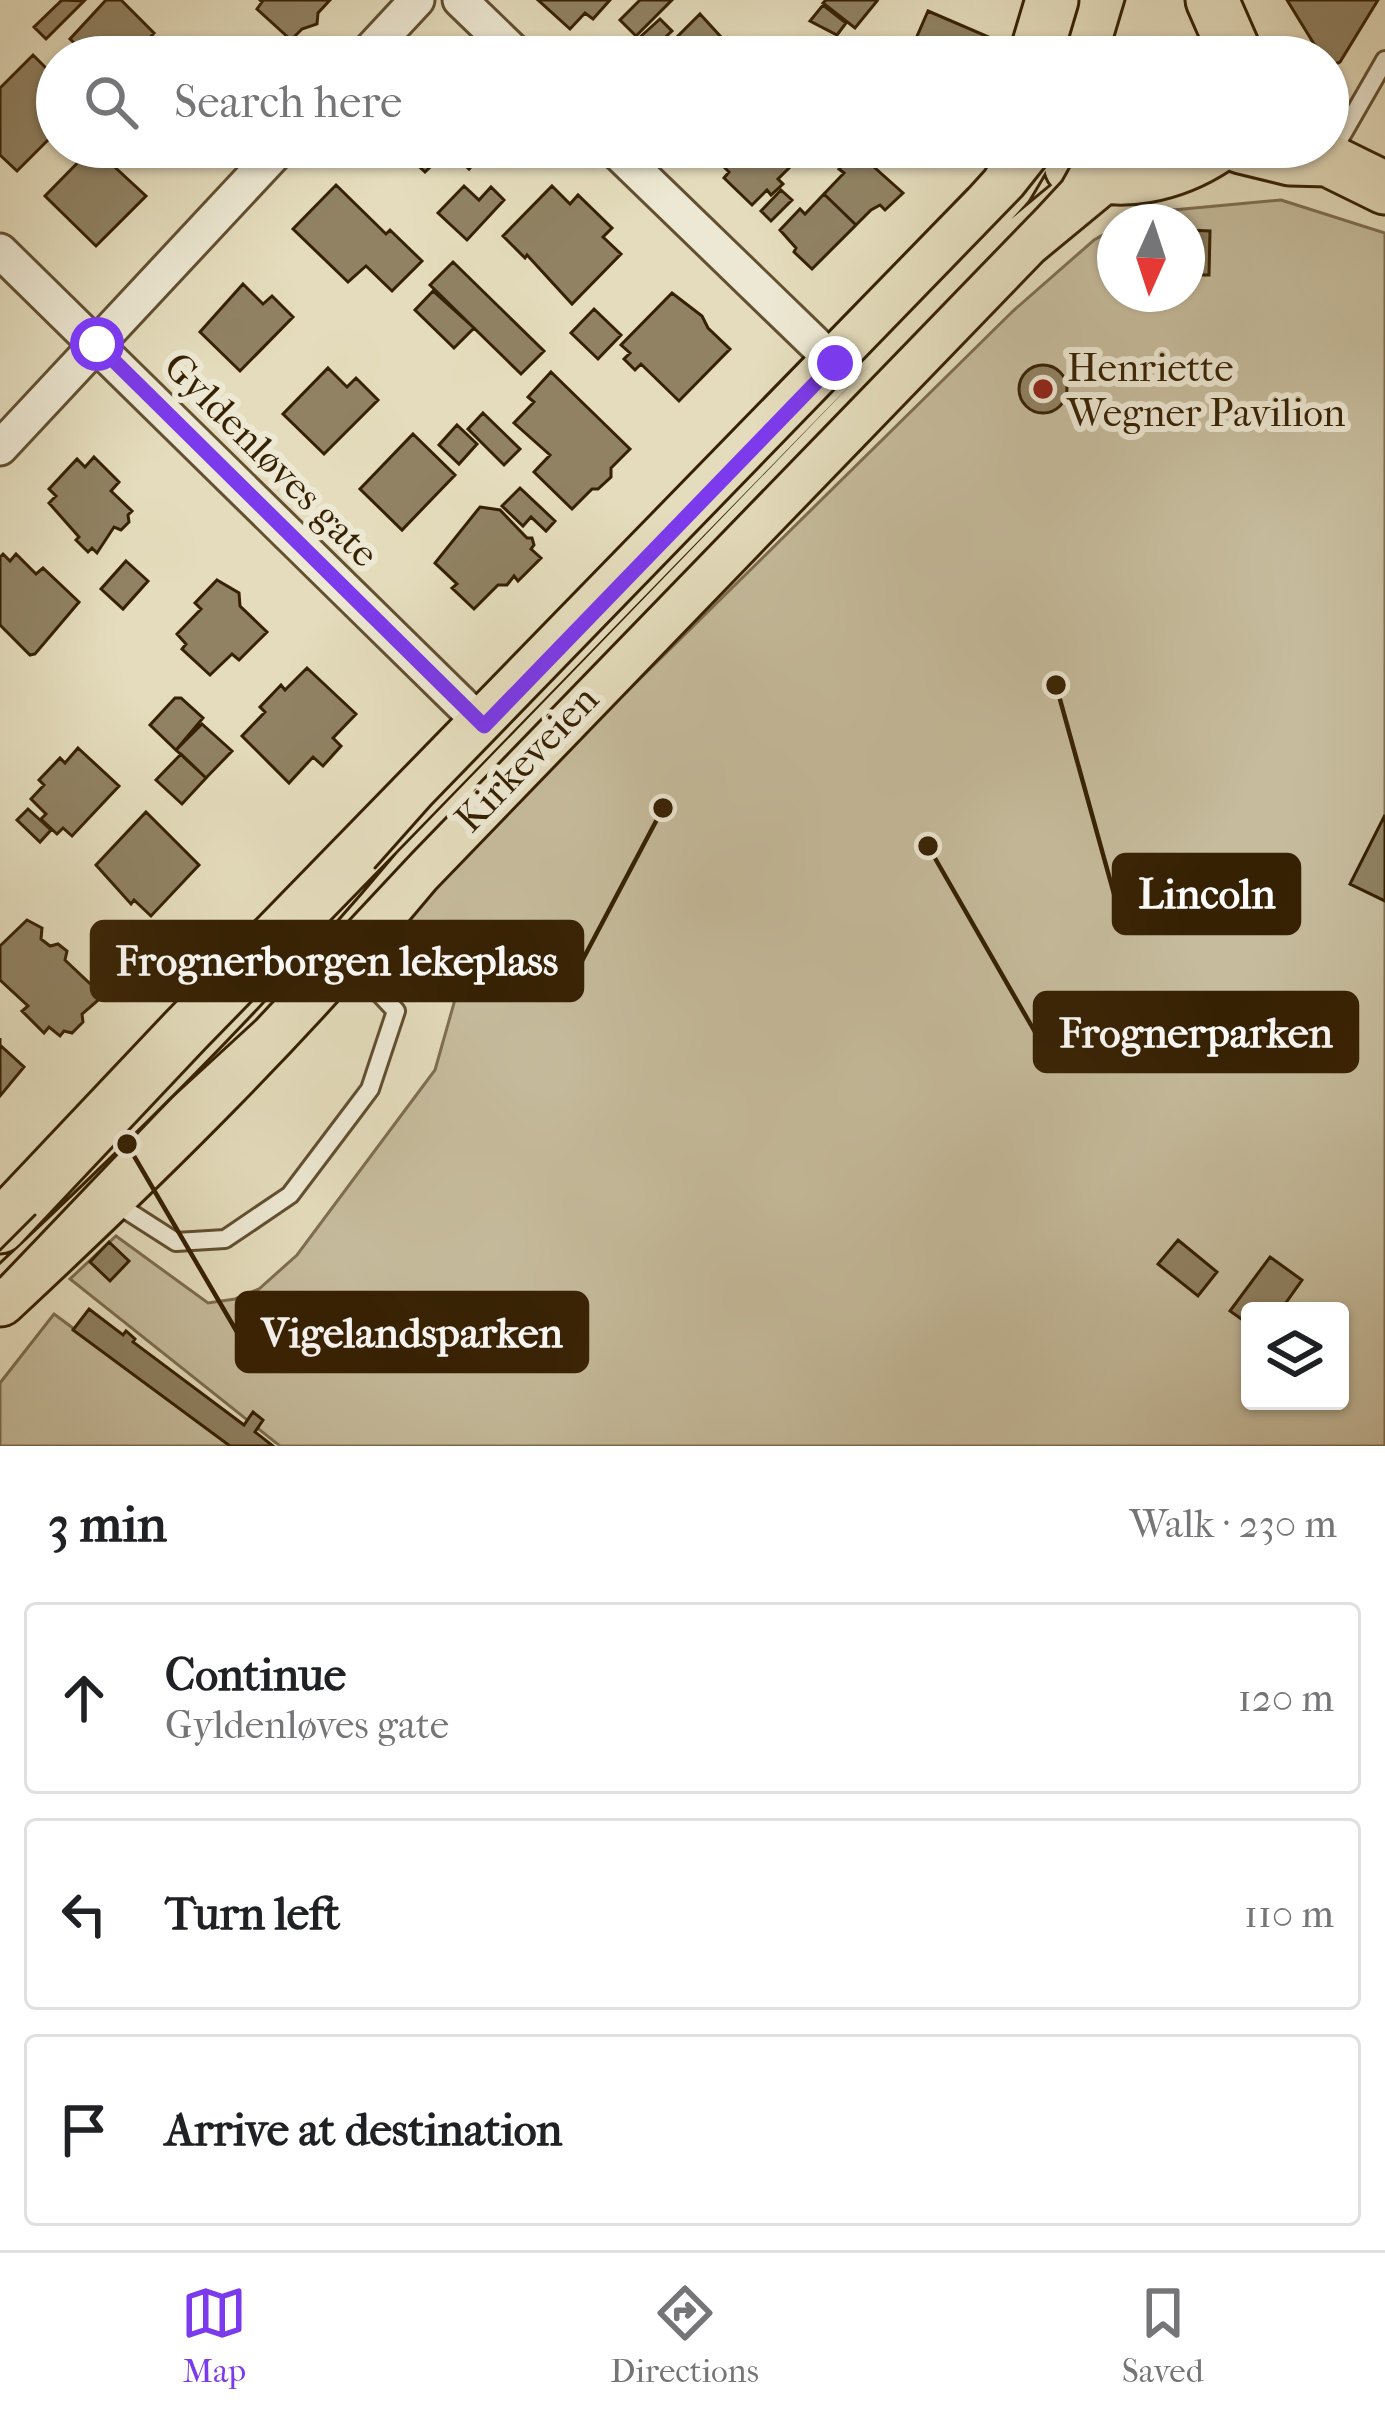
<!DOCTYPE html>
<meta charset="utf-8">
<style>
body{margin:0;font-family:"IM FELL French Canon",serif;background:#f2f2f2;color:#202124}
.controls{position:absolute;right:36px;bottom:36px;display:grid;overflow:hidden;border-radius:12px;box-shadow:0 3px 9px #0004}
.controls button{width:108px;height:108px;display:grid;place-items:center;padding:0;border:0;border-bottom:3px solid #e0e0e0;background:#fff;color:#202124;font:60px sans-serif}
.compass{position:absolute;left:1097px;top:204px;width:108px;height:108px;border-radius:50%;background:#fff;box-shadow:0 3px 9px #0004;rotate:183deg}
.stop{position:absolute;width:36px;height:36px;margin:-27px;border:9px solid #7c3aed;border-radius:50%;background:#fff}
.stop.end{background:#7c3aed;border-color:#fff;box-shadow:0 3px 12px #0008}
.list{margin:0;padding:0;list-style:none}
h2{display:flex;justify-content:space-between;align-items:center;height:156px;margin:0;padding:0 48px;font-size:51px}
h2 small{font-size:39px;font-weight:400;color:#757577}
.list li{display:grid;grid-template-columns:78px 1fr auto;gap:36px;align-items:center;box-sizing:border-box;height:192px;margin:0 24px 24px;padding:0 24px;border:3px solid #e0e0e0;border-radius:12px}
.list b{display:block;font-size:45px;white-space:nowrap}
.list p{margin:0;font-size:39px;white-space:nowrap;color:#757577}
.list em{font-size:39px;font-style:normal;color:#757577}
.icon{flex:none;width:66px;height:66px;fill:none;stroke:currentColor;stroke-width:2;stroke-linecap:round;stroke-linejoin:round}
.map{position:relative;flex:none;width:1385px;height:1446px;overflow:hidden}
.search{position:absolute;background:#fff;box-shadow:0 3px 9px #0004;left:36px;right:36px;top:36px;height:132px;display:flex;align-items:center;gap:30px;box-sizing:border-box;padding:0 42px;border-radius:66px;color:#757577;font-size:45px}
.sheet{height:804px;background:#fff}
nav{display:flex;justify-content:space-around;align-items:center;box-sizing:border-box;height:168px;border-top:3px solid #e0e0e0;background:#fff;font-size:33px;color:#757577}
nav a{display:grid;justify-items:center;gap:6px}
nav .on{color:#7c3aed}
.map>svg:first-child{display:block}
</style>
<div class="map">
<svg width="1385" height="1446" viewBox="0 0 1385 1446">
<rect width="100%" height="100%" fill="#e4dcbc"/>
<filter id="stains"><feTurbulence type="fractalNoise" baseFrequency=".00167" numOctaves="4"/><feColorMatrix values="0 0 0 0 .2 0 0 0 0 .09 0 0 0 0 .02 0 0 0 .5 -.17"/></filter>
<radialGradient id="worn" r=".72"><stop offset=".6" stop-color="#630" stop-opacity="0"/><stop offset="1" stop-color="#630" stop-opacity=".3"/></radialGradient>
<path fill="#c6bc9d" stroke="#7e6e50" stroke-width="3" fill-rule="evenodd" d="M1281 200 1385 233V1446H280L70 1279 116 1236 208 1303 235 1299 259 1289 297 1255 435 1070 456 996 405 910 1013 311 1094 240 1115 228V294H1187V222H1125L1162 211ZM1250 1311H1340V1401H1250Z
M54 1314 232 1446H0V1383Z"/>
<path fill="#908263" stroke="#362103" stroke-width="3" d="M62 0 84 1 46 39 34 27Z
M106 0H121L154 33 132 57H89L70 39Z
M260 0H330L318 13 317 24 302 29 291 40 257 9 262 2Z
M538 0H610L593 19 585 13 570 29Z
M640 0H672L636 36 620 20Z
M826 0H875L877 1 855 28 823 3Z
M1287 0H1378L1340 62 1333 65 1328 64V57H1322Z
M823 5 846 23 837 35 810 21Z
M928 11 991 38 983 55 972 50 969 57H908Z
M700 14 732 49 723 57H680L668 46Z
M660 19 672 31 644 57H636L628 48Z
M33 55 51 73 44 81 57 93V131L17 171 0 155V88Z
M93 147 146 196 96 246 45 196Z
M396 147H489L469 169 449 149 425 172 408 156 405 160 394 149Z
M739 147H772L791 166 778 179 783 184 771 195 767 190 752 205 724 178 729 172 723 166Z
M772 147H810L791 166Z
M856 151 903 193 885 210 880 205 871 210 856 225 824 194 844 173 839 169Z
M336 185 386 234 390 230 422 261 392 291 366 266 348 282 293 229Z
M464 186 479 200 491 187 504 200 467 240 438 213Z
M552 186 570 204 578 195 612 228 603 237 621 254 572 304 527 255 525 258 503 236Z
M781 190 792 200 771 221 761 211Z
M824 194 856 225 812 269 794 252 796 248 780 230 800 209 805 214Z
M1187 230 1210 231 1209 275H1187Z
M453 262 544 351 521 374 430 285Z
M243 284 263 304 272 296 293 317 240 371 200 332Z
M433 291 474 328 454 348 415 310Z
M672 293 702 316 708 328 730 349 679 401 641 364 635 370 624 359 630 353 621 345Z
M594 309 621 335 598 359 571 333Z
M1019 389a24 24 0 1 1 48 0a24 24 0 1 1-48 0Z
M328 368 347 387 356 378 378 400 324 454 283 414Z
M551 372 630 449 611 468V477L598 489H592L572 509 534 472 550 455 514 423 534 402 528 397Z
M483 413 520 449 504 465 468 429Z
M457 425 477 444 459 464 439 445Z
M413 434 455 475 402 530 360 489Z
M94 457 119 482 111 491 132 511 128 515 129 522 121 530 114 527 97 553 92 548 88 552 76 540 79 537 49 503 56 496 49 489 77 459 85 467Z
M520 488 555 521 546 531 531 517 523 526 502 506Z
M480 507 500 510 527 538H532L534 545 531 549 541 558 518 581 514 576 507 585H498L474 609 452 588 457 584 435 563Z
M3 554 10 561 16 554 36 574 43 568 79 602 35 654 30 655 0 625V557Z
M126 561 148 581 123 609 101 589Z
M217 580 239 593 240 606 267 632 239 660 232 654 210 675 182 649 186 644 177 634 201 609 195 603Z
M307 668 356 714 333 738 341 746 323 766 313 757 289 783 242 736 265 712 260 707 281 685 285 690Z
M175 698H181L203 718 176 750 150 725Z
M202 724 232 751 206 778 176 750Z
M78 748 119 786 72 836 63 828 57 834 41 819 46 814 31 799 44 785 39 780 60 758 65 763Z
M181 754 206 778 182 804 156 780Z
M28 809 51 830 40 842 17 820Z
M146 812 199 865 151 916 134 900 131 904 96 865Z
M1385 815V901L1350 884Z
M27 920 42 928 41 939 50 946 58 944 67 951 65 960 103 996 82 1014 83 1022 72 1033 64 1031 60 1036 49 1027 44 1033 22 1011 28 1006 0 980V946Z
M0 1038V1045L24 1067 0 1096Z
M1178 1240 1217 1272 1198 1296 1158 1264Z
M109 1242 129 1261 110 1281 90 1262Z
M1270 1257 1302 1280 1280 1311H1250V1325L1230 1311Z
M89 1309 123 1335 126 1331 135 1339 133 1342 244 1425 253 1412 263 1420 255 1432 273 1446H230L73 1330Z"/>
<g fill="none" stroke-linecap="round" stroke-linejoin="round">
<defs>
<path id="lane" d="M1331 154 1385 60
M113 1197 126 1210 176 1242 225 1239 290 1195 355 1109 370 1089 396 1011 348 960"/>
<path id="street" d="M460 0 519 57
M364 57 417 0
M612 147 835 363
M0 251 484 726
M0 448 281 147"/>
<path id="primary" d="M1212 0 1237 57
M1035 57 1052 0
M1241 147 1290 159 1328 160 1385 188
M1071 168C1119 189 1175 175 1217 147
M0 1227 186 1030 988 207 1007 186 1030 147
M0 1300C146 1164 288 1025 416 871L1025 241 1100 179"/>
</defs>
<use href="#lane" stroke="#625031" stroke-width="22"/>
<use href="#street" stroke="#625031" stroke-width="39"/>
<use href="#primary" stroke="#362103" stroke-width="57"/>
<use href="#lane" stroke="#ede8d3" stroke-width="16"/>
<use href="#street" stroke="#ede8d3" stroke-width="33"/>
<use href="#primary" stroke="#e4dcbc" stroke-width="51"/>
<path stroke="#362103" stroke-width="3" d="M1108 57 1125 0
M375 868 431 805 1022 196 1061 147
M0 1250 35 1215
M0 1277 171 1098 256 1020 412 853 1037 208 1062 181 1081 147"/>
</g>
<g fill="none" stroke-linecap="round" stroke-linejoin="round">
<path stroke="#7c3aed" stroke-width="15" d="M97 344 484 726 835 363"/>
</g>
<circle fill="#8f2418" stroke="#ede8d3" stroke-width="4.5" cx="1043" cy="389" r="12"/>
<g text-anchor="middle" stroke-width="12" stroke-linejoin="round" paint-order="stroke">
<g font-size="39" fill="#362103" stroke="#ede8d3" text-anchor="start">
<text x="1067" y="381">Henriette<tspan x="1067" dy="45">Wegner Pavilion</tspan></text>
</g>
<g font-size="39" fill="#362103" stroke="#ede8d3">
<text transform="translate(272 459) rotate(45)" y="14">Gyldenløves gate</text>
<text transform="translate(526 758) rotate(-46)" y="14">Kirkeveien</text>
</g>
</g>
<path fill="none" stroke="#362103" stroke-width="4.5" d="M1056 685L1114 894M663 808L582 961M928 846L1035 1032M127 1144L237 1332"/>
<g fill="#362103" stroke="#ede8d3" stroke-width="4.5">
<circle cx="1056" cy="685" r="12"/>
<circle cx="663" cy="808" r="12"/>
<circle cx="928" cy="846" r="12"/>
<circle cx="127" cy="1144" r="12"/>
</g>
<g fill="#362103" stroke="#362103" stroke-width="4.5">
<rect x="1114" y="855" width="185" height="78" rx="12"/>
<rect x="92" y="922" width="490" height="78" rx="12"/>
<rect x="1035" y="993" width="322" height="78" rx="12"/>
<rect x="237" y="1293" width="350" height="78" rx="12"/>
</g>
<g font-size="42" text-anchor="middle" font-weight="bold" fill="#fff">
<text x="1207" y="908">Lincoln</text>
<text x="337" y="975">Frognerborgen lekeplass</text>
<text x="1196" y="1047">Frognerparken</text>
<text x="412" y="1347">Vigelandsparken</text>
</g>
<rect width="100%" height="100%" filter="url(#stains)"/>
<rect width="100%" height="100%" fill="url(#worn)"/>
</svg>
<div class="controls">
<button><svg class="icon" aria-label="layers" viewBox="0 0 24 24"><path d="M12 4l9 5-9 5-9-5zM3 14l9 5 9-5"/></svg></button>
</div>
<svg class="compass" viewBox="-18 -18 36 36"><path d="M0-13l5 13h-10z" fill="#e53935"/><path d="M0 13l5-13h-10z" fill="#757577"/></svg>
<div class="stop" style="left:97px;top:344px"></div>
<div class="stop end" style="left:835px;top:363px"></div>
<div class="search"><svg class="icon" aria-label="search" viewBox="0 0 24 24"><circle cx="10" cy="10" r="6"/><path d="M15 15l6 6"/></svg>Search here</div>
</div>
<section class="sheet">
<h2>3 min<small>Walk · 230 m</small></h2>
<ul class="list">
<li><svg class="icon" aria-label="ahead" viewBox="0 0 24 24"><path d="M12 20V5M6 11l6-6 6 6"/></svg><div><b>Continue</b><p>Gyldenløves gate</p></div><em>120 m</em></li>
<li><svg class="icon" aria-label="left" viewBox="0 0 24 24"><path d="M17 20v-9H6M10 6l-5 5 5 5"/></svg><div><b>Turn left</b></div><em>110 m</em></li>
<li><svg class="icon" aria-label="arrive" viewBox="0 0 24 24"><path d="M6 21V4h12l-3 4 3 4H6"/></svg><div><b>Arrive at destination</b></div></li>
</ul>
</section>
<nav>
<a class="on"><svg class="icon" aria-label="map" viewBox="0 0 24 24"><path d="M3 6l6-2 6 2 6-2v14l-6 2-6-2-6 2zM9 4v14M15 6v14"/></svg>Map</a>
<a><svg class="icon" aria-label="directions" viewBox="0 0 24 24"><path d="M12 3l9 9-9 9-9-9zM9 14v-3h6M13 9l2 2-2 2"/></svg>Directions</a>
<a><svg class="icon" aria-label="saved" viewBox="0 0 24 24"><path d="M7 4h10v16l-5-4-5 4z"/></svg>Saved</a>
</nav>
